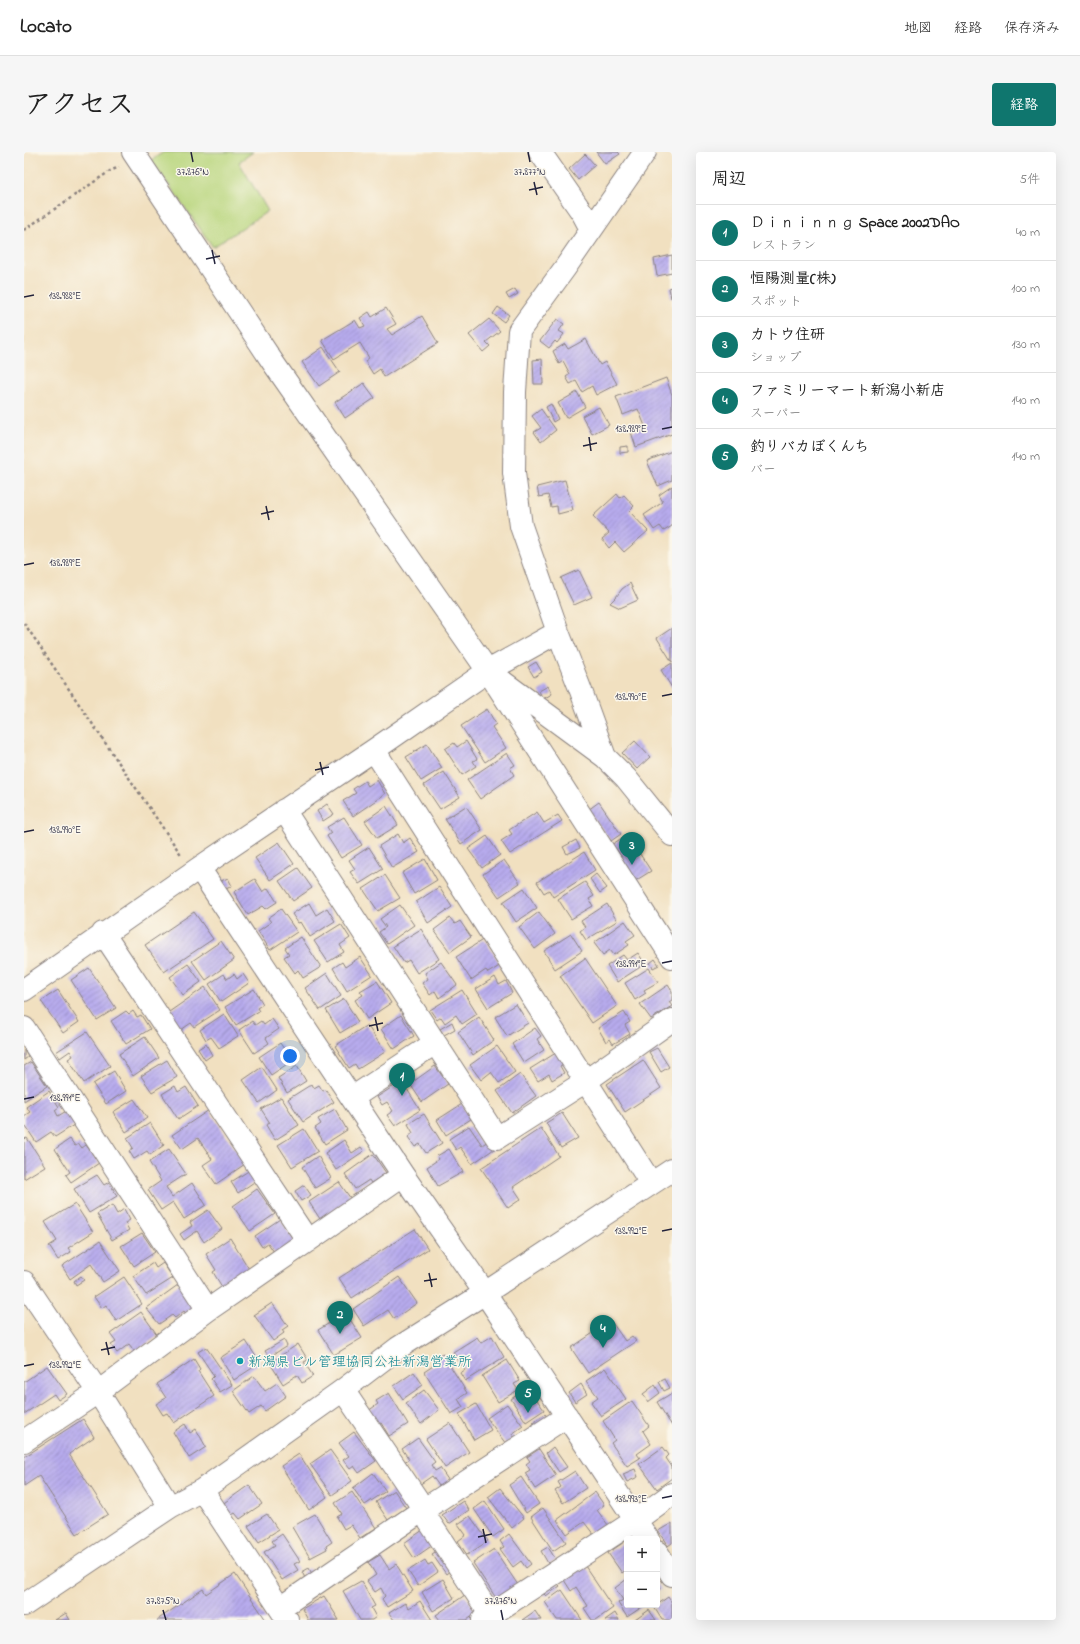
<!DOCTYPE html>
<html lang="ja">
<meta charset="utf-8">
<style>
body{margin:0;font-family:"Indie Flower","Klee One",sans-serif;background:#f6f6f6;color:#222}
.controls{position:absolute;right:12px;bottom:12px;display:grid;overflow:hidden;border-radius:4px;box-shadow:0 4px 16px #0002}
.controls button{width:36px;height:36px;display:grid;place-items:center;padding:0;border:0;border-bottom:1px solid #e0e0e0;background:#fff;color:#222;font:20px sans-serif}
.you{position:absolute;left:266px;top:904px;width:14px;height:14px;margin:-10px;border:3px solid #fff;border-radius:50%;background:#1a73e8;box-shadow:0 0 0 6px #1a73e833}
.badge{display:grid;place-items:center;width:26px;height:26px;border-radius:50%;background:#0f766e;color:#fff;font-size:13px;font-weight:700}
.pin{position:absolute;translate:-50% -33px;filter:drop-shadow(0 1px 2px #0008)}
.pin::after{content:'';position:absolute;top:21px;width:14px;height:12px;background:inherit;clip-path:polygon(0 0,100% 0,50% 100%)}
.list{margin:0;padding:0;list-style:none}
h2{display:flex;justify-content:space-between;align-items:center;height:52px;margin:0;padding:0 16px;font-size:17px}
h2 small{font-size:13px;font-weight:400;color:#767676}
.list li{display:grid;grid-template-columns:26px 1fr auto;gap:12px;align-items:center;box-sizing:border-box;height:56px;padding:0 16px;border-top:1px solid #e0e0e0}
.list b{display:block;font-size:15px;white-space:nowrap}
.list p{margin:0;font-size:13px;white-space:nowrap;color:#767676}
.list em{font-size:13px;font-style:normal;color:#767676}
.map{position:relative;flex:none;width:648px;height:1468px;overflow:hidden;border-radius:4px}
header{display:flex;align-items:center;gap:24px;box-sizing:border-box;height:56px;padding:0 20px;background:#fff;border-bottom:1px solid #e0e0e0}
header strong{font-size:19px}
nav{display:flex;gap:22px;margin-inline-start:auto;font-size:14px}
.intro{display:flex;align-items:center;justify-content:space-between;box-sizing:border-box;height:96px;padding:0 24px}
h1{margin:0;font-size:28px}
.button{padding:10px 18px;border-radius:4px;background:#0f766e;color:#fff;font-size:14px;font-weight:700}
main{display:flex;gap:24px;padding:0 24px}
aside{flex:1;background:#fff;border-radius:4px;box-shadow:0 4px 16px #0002}
.map>svg:first-child{display:block}
</style>
<header>
<strong>Locato</strong>
<nav><a>地図</a><a>経路</a><a>保存済み</a></nav>
</header>
<div class="intro"><h1>アクセス</h1><a class="button">経路</a></div>
<main>
<div class="map">
<svg width="648" height="1468" viewBox="0 0 648 1468">
<defs>
<pattern id="building-hatch" width="6" height="6" patternUnits="userSpaceOnUse"><rect width="6" height="6" fill="#b7abed"/><path d="M-1 1l2-2M0 6l6-6M5 7l2-2" fill="none" stroke="#948bc1"/></pattern>
</defs>
<rect width="100%" height="100%" fill="#fbf7ec"/>
<filter id="ink" filterUnits="userSpaceOnUse"><feTurbulence type="fractalNoise" baseFrequency=".025" numOctaves="2"/><feDisplacementMap in="SourceGraphic" scale="8" xChannelSelector="R" yChannelSelector="G"/><feConvolveMatrix kernelMatrix="1 2 1 2 8 2 1 2 1" color-interpolation-filters="sRGB"/></filter>
<filter id="wash" filterUnits="userSpaceOnUse"><feTurbulence type="fractalNoise" baseFrequency=".012" numOctaves="4" result="noise"/><feDisplacementMap in="SourceGraphic" scale="16" xChannelSelector="R" yChannelSelector="G"/><feGaussianBlur stdDeviation="0.9" result="paint"/><feColorMatrix in="noise" values="0 0 0 0 0 0 0 0 0 0 0 0 0 0 0 0 0 1.4 0 .05"/><feComposite in="paint" operator="in"/></filter>
<g filter="url(#wash)">
<rect width="100%" height="100%" fill="#f1e0c0"/>
<path fill="#b8d57b" stroke="#6d7c5b" d="M140 0H229L215 10 244 59 189 95 127 8Z"/>
<g id="blocks">
<path fill="url(#building-hatch)" d="M572 0H594L596 2 581 12Z
M561 2 571 13 554 28 545 17Z
M648 103V121L633 124 630 107Z
M648 135V146H647L645 136Z
M491 137 494 142 485 147 482 142Z
M474 155 485 163 480 170 469 162Z
M362 156 372 172 363 177 368 183 398 164 414 191 360 225 356 217 349 222 341 209 345 206 336 191 310 207 298 188 331 168 336 176 341 174 336 166 345 160 348 165Z
M465 167 476 179 462 190 466 194 459 200 445 183Z
M533 167 540 172 535 179 540 182 533 191 531 189 525 196 516 189Z
M562 187 576 213 581 210 593 232 572 243 568 234 558 240 552 229 546 232 542 225 546 222 539 209 535 212 529 199 541 192 544 197Z
M299 195 316 220 295 234 278 210Z
M518 207 519 232H510L509 208Z
M642 226 648 243V282L612 295 607 280 621 274 614 257 599 263 592 245Z
M340 231 351 246 321 266 311 250Z
M553 240 561 255 542 266 534 251Z
M527 252 534 267 529 270 522 255Z
M575 255 585 273 568 282 558 264Z
M517 257 532 278 517 290 510 280 517 276 508 264Z
M604 294V300L596 301V295Z
M648 299V328L634 334 623 309Z
M541 328 549 358 534 362 533 354 527 355 524 343 515 345 513 335Z
M648 334V374L640 379 636 374 630 378 620 363 639 350 635 343Z
M593 342 596 346 600 343 610 354 605 359 624 379 600 400 591 390 585 396 578 387 585 381 569 364Z
M555 418 568 445 550 453 537 426Z
M606 431 614 448 596 456 586 451 592 445 598 437Z
M648 476V510L633 486Z
M512 510 518 520 510 525 504 515Z
M648 511V536L637 518Z
M524 534 528 542 519 547 515 539Z
M463 557 472 572 468 575 482 596 461 610 437 574Z
M442 589 453 607 449 609 452 614 438 623 421 597 430 591 433 595Z
M611 589 626 605 613 617 598 601Z
M403 592 418 616 397 629 382 605Z
M483 601 491 613 486 616 490 623 456 647 443 628Z
M420 620 436 645 416 657 400 633Z
M353 628 361 642 329 664 319 649 332 641 329 637 341 629 344 634Z
M575 650 597 682 587 689 564 658Z
M303 652 310 662 299 669 293 659Z
M362 654 374 673 353 686 341 669Z
M442 654 458 678 437 692 421 667Z
M513 660 520 671 534 663 538 669 486 702 477 689 488 682 485 678Z
M320 665 338 693 317 706 303 684 307 681 303 675Z
M374 682 379 691 386 686 395 700 368 716 355 694Z
M463 684 476 703 458 716 444 697Z
M598 686 609 702 614 699 627 719 611 729 587 693Z
M552 688 556 696 543 702 539 695Z
M255 690 270 712 246 728 231 706Z
M345 695 359 717 335 732 326 720 331 717 325 708Z
M560 700 571 718 529 745 525 738 520 741 513 730Z
M401 707 413 728 390 742 378 721Z
M480 708 496 731 475 745 459 722Z
M274 716 288 736 269 749 255 729Z
M572 722 583 736 576 741 566 727Z
M361 723 376 746 354 759 339 737Z
M204 726 208 734 200 738 197 729Z
M231 727 239 740 244 736 253 750 242 757 239 754 224 763 210 740Z
M561 730 570 744 565 747 569 754 547 767 534 747Z
M415 735 428 755 404 771 392 750Z
M500 736 513 756 492 770 479 750Z
M285 751 292 763 303 756 311 769 286 785 277 770 274 771 268 762Z
M583 752 593 769 562 788 556 779 561 775 557 769Z
M376 753 390 773 363 792 355 780 362 775 356 767Z
M257 757 273 780 246 798 234 779 247 770 244 766Z
M170 760 189 787 140 820 121 793Z
M515 760 531 782 511 797 495 775Z
M426 766 431 772 436 769 447 785 426 800 410 778Z
M601 769 611 783 602 789 605 793 590 803 586 798 579 803 570 791Z
M317 772 326 786 316 793 320 800 304 810 290 789Z
M397 777 415 807 393 821 385 808 380 811 369 794Z
M547 782 558 799 531 817 520 799Z
M277 785 297 815 279 826 274 818 271 821 260 805 265 802 261 796Z
M460 787 477 813 464 821 462 818 447 828 432 805Z
M197 789 210 808 182 828 168 809Z
M614 801 621 812 593 830 583 814 599 803 603 808Z
M336 805 348 823 323 839 309 816 318 810 321 815Z
M561 806 593 854 568 871 536 824Z
M631 807 635 813 629 816 626 811Z
M417 810 433 833 415 846 411 839 406 843 398 831 404 827 401 821Z
M164 812 177 830 159 843 146 825Z
M65 816 92 856 73 868 47 828Z
M625 816 634 830 620 838 622 841 611 848 601 831Z
M303 821 317 844 296 858 281 836Z
M200 822 203 827 210 822 213 827 219 822 225 831 197 850 185 832Z
M471 825 475 833 482 829 488 841 464 856 452 837Z
M353 829 367 851 343 867 331 848 339 843 336 839Z
M644 833 648 839V848L645 850 648 854 627 867 616 852Z
M181 835 196 858 170 875 167 871 157 878 145 860Z
M230 837 239 852 233 856 235 859 212 873 201 855Z
M34 838 55 870 39 881 17 849Z
M438 838 453 862 438 872 432 863 421 871 417 865 413 868 406 858Z
M320 847 334 870 316 881 302 858Z
M492 852 504 871 483 884 471 865Z
M102 859 105 862 109 859 113 865 117 863 126 877 102 892 87 869Z
M600 860 606 870 601 873 606 882 589 892 586 887 582 890 574 876Z
M200 862 214 884 195 896 187 885 182 888 176 878Z
M377 863 390 884 370 897 357 877Z
M455 865 470 888 449 903 434 880Z
M248 867 255 877 242 886 245 891 230 901 215 878 228 869 231 873 237 869 240 873Z
M428 870 431 877 420 883 416 877Z
M343 873 361 900 334 917 331 912 325 916 311 894Z
M511 876 517 884 513 887 520 898 500 911 488 892Z
M63 880 86 914 60 931 44 907 49 904 46 899 36 906 32 900Z
M121 885 135 906 109 924 95 902Z
M256 891 262 900 266 897 272 906 247 923 235 905Z
M182 892 188 903 181 908 174 897Z
M473 894 491 920 475 931 467 920 457 928 446 913Z
M633 896 645 915 637 920 625 900Z
M0 898 4 905 0 908Z
M535 899 542 910 536 914 540 921 528 928 525 922 514 929 506 917Z
M143 908 153 925 128 940 117 924Z
M619 908 637 936 601 960 583 932Z
M7 910 23 934 0 949V914Z
M273 914 282 929 263 941 254 926Z
M411 914 424 932 398 950 386 932Z
M238 915 253 938 235 951 219 928Z
M90 919 102 939 82 952 69 932Z
M496 922 512 944 488 961 473 939Z
M378 929 396 958 371 974 363 963 369 959 363 950 358 953 353 945Z
M288 932 290 936 295 933 299 939 302 938 310 950 279 970 264 947Z
M151 934 154 940 162 935 174 954 154 967 138 942Z
M25 939 35 955 31 958 34 964 44 958 53 971 31 985 27 980 12 990 0 972V964L6 960 2 955Z
M257 945 275 973 251 988 242 973 246 971 237 957Z
M110 947 123 966 102 980 89 960Z
M438 952 447 967 422 983 413 968Z
M311 957 323 978 301 992 291 976 297 972 294 967Z
M185 958 221 1012 192 1032 179 1013 188 1007 174 986 158 997 148 983Z
M538 961 554 986 537 996 522 971Z
M400 962 418 991 402 1001 396 992 391 995 384 985 389 981 384 972Z
M126 971 140 993 126 1003 123 999 110 1007 105 999 109 996 103 986Z
M445 974 458 993 464 989 470 997 448 1012 436 995 432 998 425 987Z
M517 976 535 1004 489 1035 497 1047 484 1056 457 1016Z
M280 977 294 999 268 1015 254 993Z
M3 986 21 1014 0 1027V987Z
M46 987 51 994 55 992 58 996 62 993 75 1011 47 1030 42 1023 46 1020 31 997Z
M320 988 328 1001 337 995 340 999 312 1018 301 1001Z
M145 997 162 1022 142 1035 148 1045 168 1031 182 1053 160 1067 149 1050 137 1058 124 1038 137 1029 125 1010Z
M425 997 439 1020 414 1034 403 1015 415 1007 413 1004Z
M349 1002 362 1021 347 1031 345 1028 331 1037 321 1022Z
M294 1004 307 1026 291 1036 278 1015Z
M226 1018 233 1028 214 1041 207 1030Z
M73 1023 80 1033 85 1030 93 1044 65 1061 50 1037Z
M315 1030 327 1047 296 1067 285 1050Z
M280 1033 287 1043 277 1049 271 1039Z
M233 1037 251 1062 226 1079 209 1054Z
M51 1052 69 1080 44 1096 47 1100 34 1108 25 1094 33 1089 21 1070Z
M88 1053 93 1062 100 1057 106 1068 101 1071 105 1078 88 1088 73 1062Z
M184 1058 198 1077 180 1090 173 1079 160 1088 156 1082 168 1074 166 1070Z
M256 1067 271 1090 252 1103 244 1091 238 1095 231 1084Z
M391 1077 404 1097 328 1146 315 1126Z
M118 1081 131 1100 110 1114 97 1094Z
M206 1086 225 1117 198 1135 189 1120 192 1118 182 1102Z
M76 1089 96 1119 79 1130 67 1112 46 1127 38 1114Z
M129 1111 132 1116 139 1111 149 1126 122 1143 109 1124Z
M57 1124 60 1128 52 1133 50 1129Z
M100 1125 118 1152 92 1169 82 1153 78 1156 70 1145Z
M375 1125 393 1151 370 1167 364 1158 340 1174 329 1157Z
M158 1130 176 1154 163 1163 160 1159 151 1166 148 1163 135 1172 122 1156Z
M248 1151 264 1174 258 1178 260 1181 249 1189 230 1163Z
M117 1160 134 1184 111 1200 105 1192 93 1201 87 1193 92 1190 86 1182Z
M322 1161 338 1186 310 1203 294 1178Z
M587 1169 601 1189 608 1184 612 1189 564 1221 547 1196Z
M468 1184 480 1205 441 1229 436 1221 441 1218 429 1200 453 1185 457 1191Z
M260 1188 263 1194 245 1205 241 1199Z
M222 1189 236 1211 210 1228 196 1206Z
M274 1192 284 1208 280 1210 289 1224 278 1231 273 1223 259 1232 246 1211Z
M182 1195 208 1233 196 1240 187 1227 190 1224 174 1200Z
M419 1202 443 1241 434 1247 439 1255 427 1262 400 1220 415 1210 412 1206Z
M170 1207 176 1217 174 1219 190 1244 150 1271 143 1261 139 1263 132 1252 142 1246 133 1232Z
M483 1208 496 1229 490 1232 494 1238 474 1250 458 1224Z
M23 1214 43 1242 34 1248 30 1242 0 1262V1230Z
M581 1216 602 1247 577 1264 567 1250 574 1245 562 1229Z
M390 1220 399 1233 379 1247 370 1234Z
M230 1224 241 1239 253 1231 262 1244 241 1259 237 1254 225 1262 209 1239Z
M641 1227 646 1236 640 1239 635 1230Z
M557 1232 563 1242 551 1250 545 1241Z
M631 1233 636 1241 624 1250 619 1242Z
M400 1238 415 1258 397 1272 382 1251Z
M499 1239 505 1248 511 1245 520 1258 502 1270 487 1247Z
M365 1241 384 1272 365 1284 357 1271 353 1273 344 1259 354 1252 352 1249Z
M648 1241V1274L633 1250Z
M608 1249 625 1274 619 1279 627 1292 613 1302 616 1306 603 1314 587 1291 591 1288 579 1269Z
M452 1252 467 1278 450 1288 435 1262Z
M483 1252 499 1274 488 1282 490 1286 482 1292 463 1266Z
M521 1262 525 1268 512 1276 509 1270Z
M59 1267 70 1285 45 1302 84 1362 53 1382 15 1324 0 1334V1305Z
M426 1271 445 1300 421 1316 402 1287Z
M161 1272 166 1281 172 1277 182 1295 165 1306 149 1280Z
M330 1280 352 1309 335 1321 330 1314 326 1317 319 1308 325 1304 315 1291Z
M394 1286 411 1310 407 1313 411 1319 416 1316 427 1332 418 1338 408 1324 395 1333 380 1310 385 1307 378 1297Z
M529 1295 543 1315 535 1320 522 1301Z
M639 1295 645 1303 642 1306 648 1315V1326L633 1337 615 1312Z
M515 1297 532 1323 511 1337 501 1321 506 1318 502 1312 506 1309 503 1305Z
M306 1298 328 1329 308 1343 286 1312Z
M275 1302 303 1345 285 1358 257 1314Z
M611 1317 614 1325 603 1330 599 1322Z
M551 1319 562 1336 539 1351 531 1339 537 1335 534 1330Z
M349 1321 362 1339 341 1353 329 1336Z
M497 1325 515 1352 502 1361 485 1333Z
M225 1333 238 1352 216 1367 211 1361 205 1365 197 1353Z
M476 1336 500 1366 488 1376 464 1345Z
M370 1338 382 1356 364 1368 352 1350Z
M328 1340 352 1376 336 1386 327 1373 320 1377 313 1365 318 1362 311 1351Z
M571 1340 580 1353 573 1358 584 1373 570 1383 560 1370 543 1382 533 1368Z
M439 1349 445 1358 425 1372 418 1363Z
M461 1349 480 1377 469 1385 450 1357Z
M519 1356 542 1390 529 1399 507 1365Z
M243 1362 254 1378 235 1390 224 1374Z
M291 1362 308 1390 302 1394 303 1397 286 1406 268 1375Z
M446 1364 464 1389 443 1403 434 1389 442 1383 434 1372Z
M648 1371V1391L644 1394 634 1379Z
M399 1378 409 1393 390 1406 380 1391Z
M258 1382 276 1409 270 1412 274 1418 258 1428 240 1400 251 1393 248 1389Z
M485 1382 507 1412 502 1416 497 1409 489 1415 476 1397 480 1395 476 1389Z
M603 1388V1417L598 1421 584 1401Z
M524 1395 532 1408 525 1413 517 1399Z
M470 1397 494 1433 472 1446 449 1411Z
M414 1398 427 1418 422 1422 408 1402Z
M356 1403 365 1417 372 1412 389 1439 363 1455 358 1447 361 1444 357 1436 351 1440 343 1429 352 1423 344 1410Z
M401 1408 404 1413 408 1411 414 1420 394 1434 384 1419Z
M561 1414 589 1456 572 1468H568L560 1456 564 1454 552 1435 547 1439 540 1428Z
M285 1416 290 1426 283 1430 278 1420Z
M211 1422 242 1468H133L179 1437 182 1442Z
M419 1427 430 1446 409 1459 398 1440Z
M603 1427V1453H616L618 1455 603 1465 594 1451 599 1448 591 1436Z
M337 1429 351 1454 347 1456 352 1465 348 1468H336L319 1439Z
M532 1430 536 1434 522 1444 518 1440Z
M633 1431 637 1437 633 1440Z
M538 1438 558 1468H533L521 1450Z
M441 1443 453 1461 443 1468H416L412 1463Z
M300 1444 315 1468H284L278 1457Z
M644 1445 648 1451V1468H638L630 1455Z
M396 1449 408 1468H370L365 1461 381 1451 385 1456Z
M625 1458 632 1468H611Z
M511 1459 517 1468H498Z
M42 1461 46 1468H31Z
M591 1461 595 1468H581Z"/>
</g>
</g>
<g filter="url(#ink)">
<use href="#blocks" fill-opacity="0" stroke="#8a817e" stroke-width="1"/>
<g fill="none" stroke-linecap="round" stroke-linejoin="round">
<defs>
<path id="minor" d="M109 0 250 212 464 519 648 805
M516 0 559 62 567 77
M475 527 581 605 602 626 648 683
M350 598 627 1031
M581 605 557 539 534 480 497 374 490 321 491 240 495 179 541 116 621 0
M260 658 473 986 562 929 648 868
M175 716 379 1023 461 1141 624 1387
M79 781 284 1089
M0 838 175 716 350 598 464 519 534 480
M0 876 184 1158
M328 946 411 891
M0 1130 74 1240 146 1355
M319 1238 393 1347 406 1371 470 1468
M0 1289 74 1240 184 1158 379 1023
M178 1338 263 1467
M633 1400 648 1423
M0 1453 146 1355 178 1338 319 1238 374 1196 461 1141 648 1018
M256 1456 399 1358 543 1264
M459 1468 612 1368 648 1342"/>
</defs>
<use href="#minor" stroke="#8a817e" stroke-width="24"/>
<path stroke="#8a817e" stroke-width="2.5" stroke-dasharray="3 3" stroke-linecap="butt" d="M0 78 86 19 95 15
M0 471 158 704"/>
<use href="#minor" stroke="#fff" stroke-width="22"/>
</g>
</g>
<path fill="none" stroke="#22223b" stroke-width="1.5" d="M167 0 169 10M504 0 506 10M510 30 513 43M505 38 519 35M188 98 191 112M182 107 196 104M0 145 10 143M638 277 648 275M565 285 567 299M559 294 573 291M242 354 245 368M237 362 250 359M0 413 10 411M638 544 648 542M296 610 299 623M291 618 305 615M0 680 10 678M638 811 648 809M351 865 354 879M345 874 359 871M0 947 10 945M638 1079 648 1077M405 1121 408 1135M400 1129 413 1127M82 1190 85 1203M77 1198 91 1195M0 1214 10 1212M638 1346 648 1344M459 1377 462 1391M454 1385 468 1382M139 1458 142 1468M477 1458 479 1468"/>
<circle fill="#0f9aa8" stroke="#fbf7ec" stroke-width="1.5" cx="216" cy="1209" r="4"/>
<g text-anchor="middle" stroke-width="3" stroke-linejoin="round" paint-order="stroke">
<g font-size="14" fill="#0d838f" stroke="#fbf7ec" text-anchor="start">
<text x="224" y="1214">新潟県ビル管理協同公社新潟営業所</text>
</g>
</g>
<g font-size="10" text-anchor="middle" fill="#22223b" stroke="#fbf7ec" stroke-width="3" stroke-linejoin="round" paint-order="stroke">
<text x="169" y="23">37.876°N</text>
<text x="506" y="23">37.877°N</text>
<text x="41" y="147">138.988°E</text>
<text x="607" y="280">138.989°E</text>
<text x="41" y="414">138.989°E</text>
<text x="607" y="548">138.990°E</text>
<text x="41" y="681">138.990°E</text>
<text x="607" y="815">138.991°E</text>
<text x="41" y="949">138.991°E</text>
<text x="607" y="1082">138.992°E</text>
<text x="41" y="1216">138.992°E</text>
<text x="607" y="1350">138.993°E</text>
<text x="139" y="1452">37.875°N</text>
<text x="477" y="1452">37.876°N</text>
</g>
</svg>
<div class="controls">
<button>+</button>
<button>−</button>
</div>
<div class="you"></div>
<div class="pin badge" style="left:378px;top:944px">1</div>
<div class="pin badge" style="left:316px;top:1182px">2</div>
<div class="pin badge" style="left:608px;top:713px">3</div>
<div class="pin badge" style="left:579px;top:1196px">4</div>
<div class="pin badge" style="left:504px;top:1261px">5</div>
</div>
<aside>
<h2>周辺<small>5件</small></h2>
<ul class="list">
<li><span class="badge">1</span><div><b>Ｄｉｎｉｎｎｇ Space 2002DAO</b><p>レストラン</p></div><em>40 m</em></li>
<li><span class="badge">2</span><div><b>恒陽測量(株)</b><p>スポット</p></div><em>100 m</em></li>
<li><span class="badge">3</span><div><b>カトウ住研</b><p>ショップ</p></div><em>130 m</em></li>
<li><span class="badge">4</span><div><b>ファミリーマート新潟小新店</b><p>スーパー</p></div><em>140 m</em></li>
<li><span class="badge">5</span><div><b>釣りバカぼくんち</b><p>バー</p></div><em>140 m</em></li>
</ul>
</aside>
</main>
